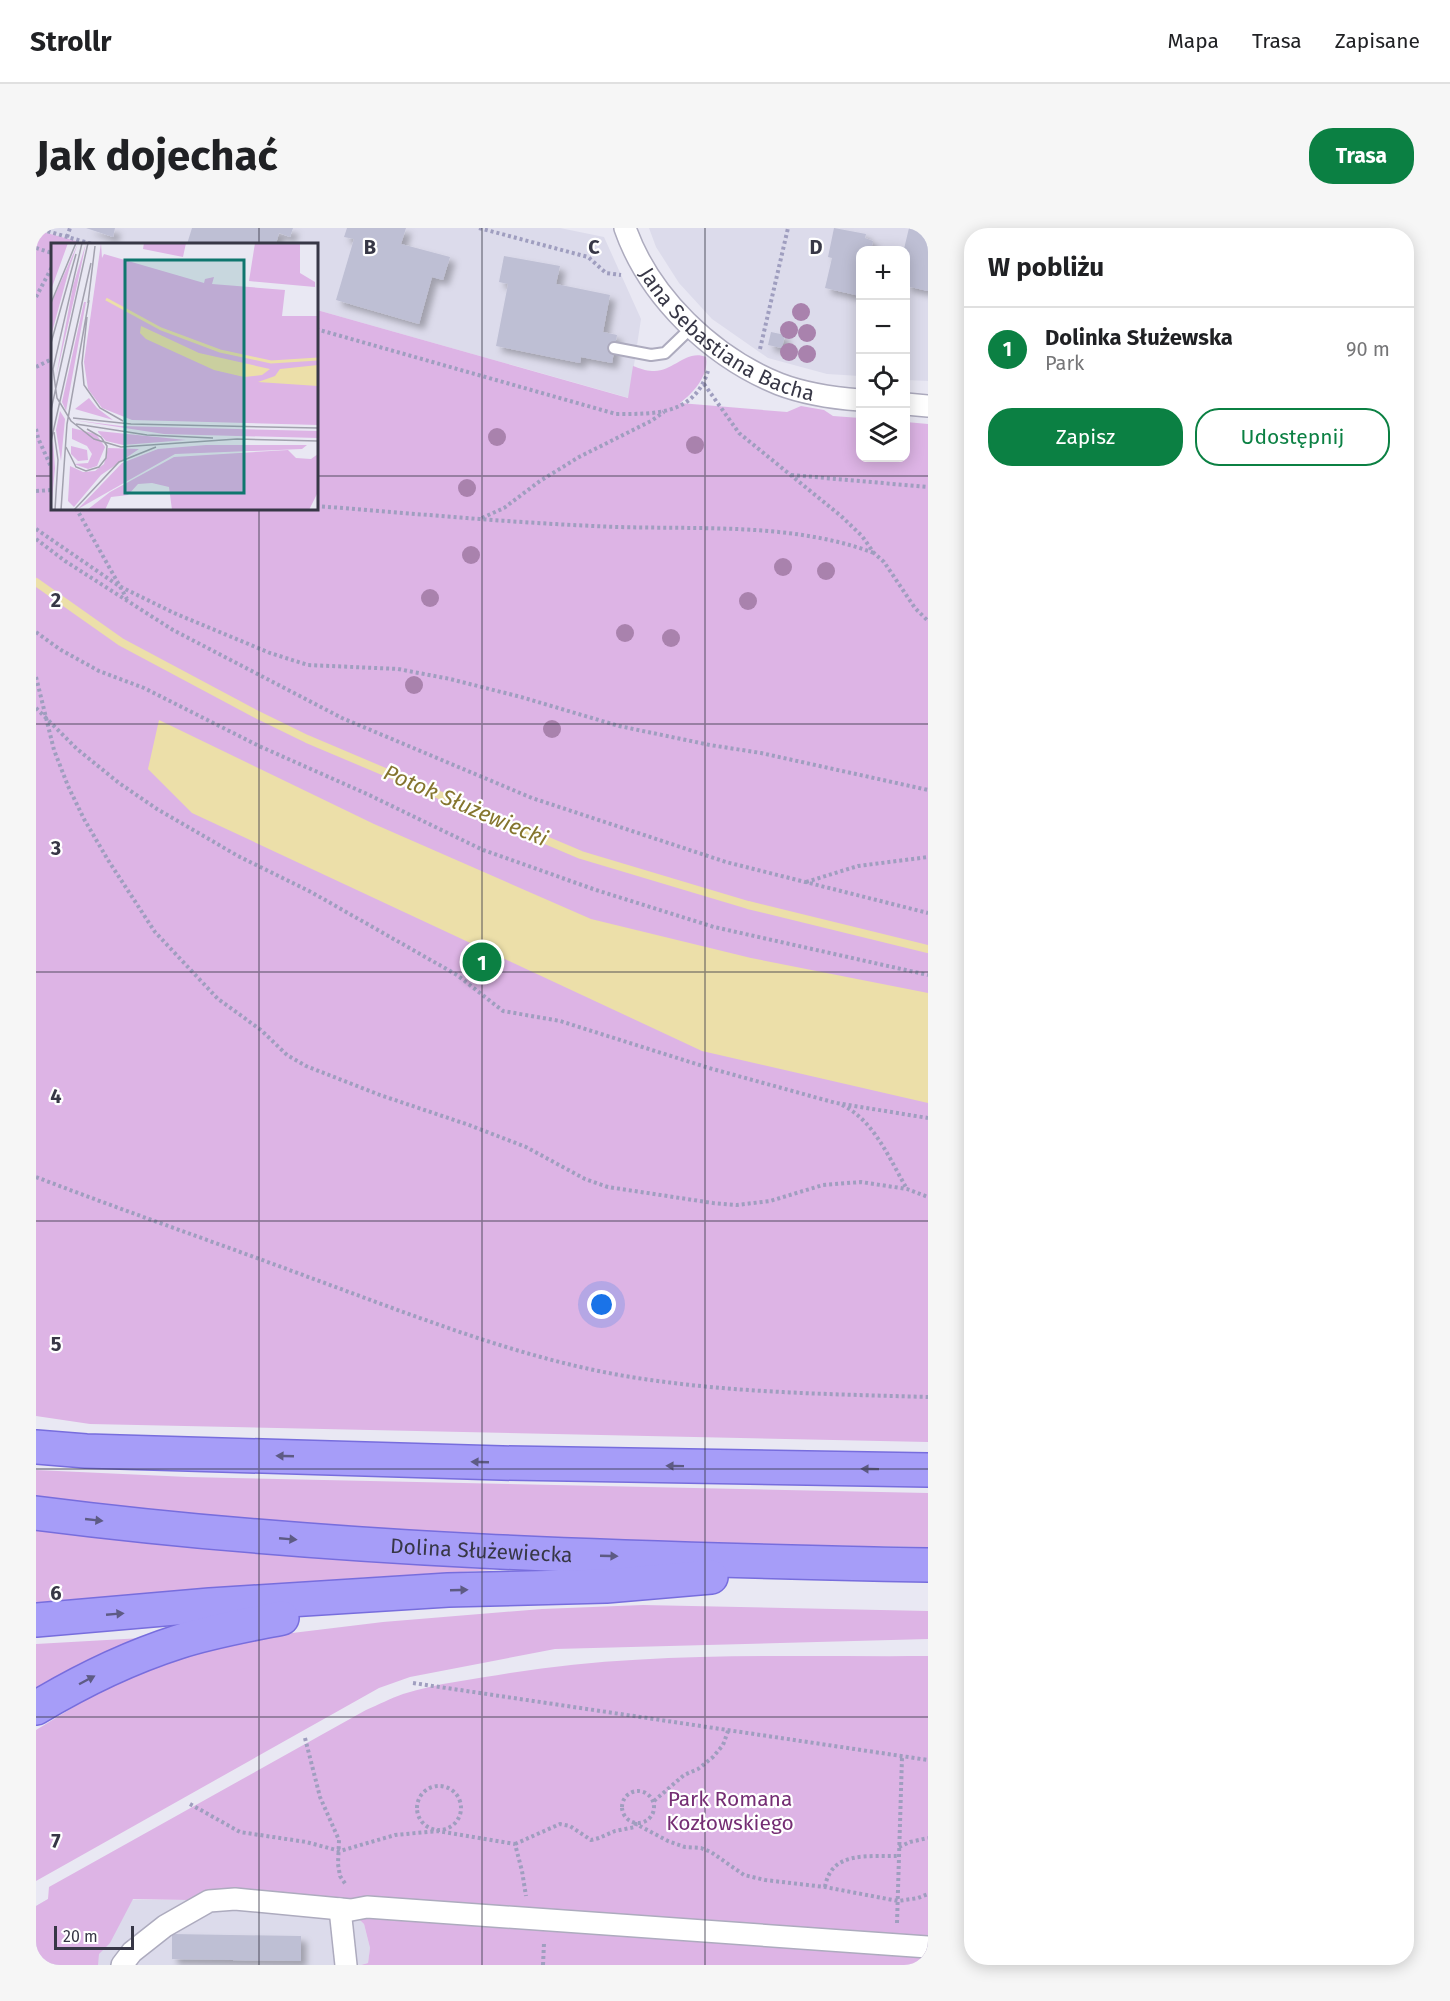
<!DOCTYPE html>
<html lang="pl">
<meta charset="utf-8">
<style>
body{margin:0;font-family:"Fira Sans",sans-serif;background:#f6f6f6;color:#202124}
.controls{position:absolute;right:18px;top:18px;display:grid;overflow:hidden;border-radius:12px;box-shadow:0 3px 15px #0003}
.controls button{width:54px;height:54px;display:grid;place-items:center;padding:0;border:0;border-bottom:2px solid #e0e0e0;background:#fff;color:#202124;font:30px sans-serif}
.scale{position:absolute;left:18px;bottom:15px;width:80px;box-sizing:border-box;padding-left:6px;border:3px solid #373746;border-top:0;font-size:16px;line-height:21px;white-space:nowrap;color:#373746;-webkit-text-stroke:4px #fff;paint-order:stroke}
.you{position:absolute;left:566px;top:1077px;width:21px;height:21px;margin:-15px;border:4px solid #fff;border-radius:50%;background:#1a73e8;box-shadow:0 0 0 9px #1a73e833}
.badge{display:grid;place-items:center;width:39px;height:39px;border-radius:50%;background:#0b8043;color:#fff;font-size:20px;font-weight:700}
.pin{position:absolute;translate:-50% -50%;border:3px solid #fff;box-shadow:0 2px 6px #0006}
.list{margin:0;padding:0;list-style:none}
h2{display:flex;justify-content:space-between;align-items:center;height:78px;margin:0;padding:0 24px;font-size:26px}
h2 small{font-size:20px;font-weight:400;color:#757577}
.list li{display:grid;grid-template-columns:39px 1fr auto;gap:18px;align-items:center;box-sizing:border-box;height:84px;padding:0 24px;border-top:2px solid #e0e0e0}
.list b{display:block;font-size:22px;white-space:nowrap}
.list p{margin:0;font-size:20px;white-space:nowrap;color:#757577}
.list em{font-size:20px;font-style:normal;color:#757577}
.actions{display:flex;gap:12px;padding:18px 24px}
.actions a{flex:1;padding:14px 0;border:2px solid #0b8043;border-radius:24px;text-align:center;font-size:21px;color:#0b8043}
.actions .main{background:#0b8043;color:#fff}
.icon{flex:none;width:33px;height:33px;fill:none;stroke:currentColor;stroke-width:2;stroke-linecap:round;stroke-linejoin:round}
.map{position:relative;flex:none;width:892px;height:1737px;overflow:hidden;border-radius:24px}
header{display:flex;align-items:center;gap:36px;box-sizing:border-box;height:84px;padding:0 30px;background:#fff;border-bottom:2px solid #e0e0e0}
header strong{font-size:28px}
nav{display:flex;gap:33px;margin-inline-start:auto;font-size:21px}
.intro{display:flex;align-items:center;justify-content:space-between;box-sizing:border-box;height:144px;padding:0 36px}
h1{margin:0;font-size:42px}
.button{padding:15px 27px;border-radius:24px;background:#0b8043;color:#fff;font-size:21px;font-weight:700}
main{display:flex;gap:36px;padding:0 36px}
aside{flex:1;background:#fff;border-radius:24px;box-shadow:0 3px 15px #0003}
.map>svg:first-child{display:block}
</style>
<header>
<strong>Strollr</strong>
<nav><a>Mapa</a><a>Trasa</a><a>Zapisane</a></nav>
</header>
<div class="intro"><h1>Jak dojechać</h1><a class="button">Trasa</a></div>
<main>
<div class="map">
<svg width="892" height="1737" viewBox="0 0 892 1737">
<defs>
<filter id="shadow"><feDropShadow dx="5.5" dy="5.5" stdDeviation="3" flood-color="#0004"/></filter>
</defs>
<rect width="100%" height="100%" fill="#e9e8f3"/>
<path fill="#dcdbeb" d="M0 0H524L568 9 605 91 593 170 281 82 280 16H51L0 2Z
M613 0H892V153L870 152V22H824V148L791 146 732 130 676 91 643 55 620 19Z
M206 1661 301 1670 328 1696 334 1720 332 1735 325 1737H0V1678L12 1671 152 1672 177 1662Z"/>
<path fill="#ddb4e5" d="M0 2 51 16H16V280H280L281 82 592 170 597 138C603 140 610 143 616 143 637 145 649 121 670 129 673 148 657 165 644 175L751 184 765 178 788 182 797 188 824 190V230H870V194L892 196V1214L54 1196 0 1188Z
M0 1242 152 1249 892 1265V1319C760 1317 629 1315 497 1310 331 1303 165 1289 0 1268Z
M0 1302 106 1315 458 1342 323 1350 164 1369 0 1378Z
M607 1377 892 1383V1411L519 1421 374 1449 343 1460 0 1653V1502L77 1455 160 1426 248 1406 347 1394 506 1381Z
M106 1410 0 1464V1416Z
M892 1428V1737H325L332 1735 334 1720 328 1696 301 1670 206 1661 177 1662 152 1672 97 1671 74 1715 63 1726 62 1737H0V1678L12 1671 13 1659 330 1482C342 1477 355 1470 367 1466 402 1455 439 1451 474 1445 612 1423 753 1429 892 1428Z"/>
<path fill="#ecdfa9" d="M123 492 338 596 555 691 715 730 892 765V875L666 823 156 585 112 541Z"/>
<g fill="none" stroke-linecap="round" stroke-linejoin="round">
<path stroke="#ecdfa9" stroke-width="8" d="M0 354 85 414 218 485 271 511 545 627 712 677 892 721"/>
</g>
<path fill="#bebfd4" filter="url(#shadow)" d="M50 0H79L77 9Z
M156 0H257L254 9 243 5 240 16H151Z
M311 0H370L365 16 414 29 407 52 396 49 383 96 300 72 318 11 308 9Z
M798 0 830 6 829 10 837 13 835 22H824V68L789 60 796 30 792 29Z
M873 0H892V63L870 58V22H863L864 19 868 21Z
M468 28 524 38 520 56 574 67 567 104 581 107 576 135 545 129 544 135 460 118 472 56 463 54Z
M735 104 749 107 746 120 732 117Z
M136 1706 265 1708V1733L136 1731Z"/>
<g fill="none" stroke-linecap="round" stroke-linejoin="round">
<defs>
<path id="lane" d="M578 120 615 127 629 125 656 99"/>
<g id="street">
<path id="s1" d="M589 0C613 69 676 129 743 156 769 166 797 170 824 172"/>
<path d="M870 176 892 178"/>
<path d="M304 1681 310 1737"/>
<path d="M86 1737 96 1724 129 1698 173 1673 199 1671 315 1682 331 1679 892 1719"/>
</g>
<g id="primary">
<path d="M0 1219 50 1223 466 1235 892 1242"/>
<path id="s2" d="M0 1285C296 1323 594 1331 892 1337"/>
<path d="M0 1392 174 1377 412 1362 570 1358 675 1349"/>
<path d="M0 1480C45 1453 92 1430 142 1414 176 1403 211 1397 246 1390"/>
</g>
</defs>
<use href="#lane" stroke="#adabbe" stroke-width="14"/>
<use href="#street" stroke="#adabbe" stroke-width="24"/>
<use href="#primary" stroke="#776ddd" stroke-width="36"/>
<path stroke="#9f9ebf" stroke-width="4" stroke-dasharray="3 3" stroke-linecap="butt" d="M0 0 56 16
M443 0 552 29 570 45 585 47
M31 9 34 0
M0 20 16 25
M0 69 16 39
M280 101 580 186C620 186 658 187 672 143
M724 121 752 0
M0 139 16 131
M668 156 703 205 805 288 826 308 838 325 848 334 879 380 892 393
M0 201 2 210 16 241
M755 247 892 259
M0 263 16 262
M280 278C373 285 465 294 558 298 650 303 750 292 838 325
M40 280 91 371
M446 290 468 280 504 253 543 229 615 193 628 184
M0 301 83 358 138 385 234 425 272 437 362 441 414 451 485 469 583 498 674 517 725 525 892 562
M0 311 29 333 137 402 306 490 496 570 690 634 892 685
M0 404 25 422 63 443 108 460 223 518 331 566 447 622 560 662 678 699 892 747
M0 449 18 522 32 558 48 591 72 632 119 704 182 771 225 802 251 827 270 838 344 867 433 897 490 919 549 951 572 959 677 975 701 977 734 973 787 957 825 954 871 961 892 969
M0 480 41 521 83 555 121 581 202 628 275 664 421 747 467 783 524 793 673 840 800 875 892 890
M770 654 822 638 892 629
M806 877C838 892 854 932 871 961
M0 949C91 984 184 1016 275 1050 379 1088 485 1131 595 1149 693 1165 793 1166 892 1169
M377 1455 892 1532
M269 1510 284 1569 303 1612 302 1636 304 1648 310 1657
M381 1580a22 22 0 1 1 44 0a22 22 0 1 1-44 0Z
M586 1579a16 16 0 1 1 32 0a16 16 0 1 1-32 0Z
M618 1573 648 1547 662 1541 677 1529 687 1517 692 1503
M154 1576 204 1604 270 1614 304 1623 359 1607 402 1603 479 1616 486 1643 490 1668
M479 1616 524 1596 534 1598 555 1612 563 1610 579 1603 599 1599 600 1596 632 1613 649 1619 665 1620 675 1624 708 1647 729 1652 789 1659 862 1673 882 1670 892 1666
M863 1619 874 1614 892 1610
M789 1659C795 1622 833 1629 863 1628
M861 1695 866 1529
M507 1737 508 1715"/>
<use href="#lane" stroke="#fff" stroke-width="10"/>
<use href="#street" stroke="#fff" stroke-width="21"/>
<use href="#primary" stroke="#a69df8" stroke-width="33"/>
</g>
<g fill="#a982ad">
<circle cx="765" cy="84" r="9"/>
<circle cx="753" cy="102" r="9"/>
<circle cx="771" cy="105" r="9"/>
<circle cx="753" cy="124" r="9"/>
<circle cx="771" cy="126" r="9"/>
<circle cx="461" cy="209" r="9"/>
<circle cx="659" cy="217" r="9"/>
<circle cx="431" cy="260" r="9"/>
<circle cx="435" cy="327" r="9"/>
<circle cx="747" cy="339" r="9"/>
<circle cx="790" cy="343" r="9"/>
<circle cx="394" cy="370" r="9"/>
<circle cx="712" cy="373" r="9"/>
<circle cx="589" cy="405" r="9"/>
<circle cx="635" cy="410" r="9"/>
<circle cx="378" cy="457" r="9"/>
<circle cx="516" cy="501" r="9"/>
</g>
<defs><path id="oneway-solid" d="M-6-.8H1V-3.2L6.5 0L1 3.2V.8H-6Z" transform="scale(1.5)"/></defs>
<g fill="#5e5b84">
<use href="#oneway-solid" transform="translate(249 1228) rotate(-178)"/>
<use href="#oneway-solid" transform="translate(444 1234) rotate(-178)"/>
<use href="#oneway-solid" transform="translate(639 1238) rotate(-179)"/>
<use href="#oneway-solid" transform="translate(834 1241) rotate(-179)"/>
<use href="#oneway-solid" transform="translate(58 1292) rotate(6)"/>
<use href="#oneway-solid" transform="translate(252 1311) rotate(5)"/>
<use href="#oneway-solid" transform="translate(573 1328) rotate(2)"/>
<use href="#oneway-solid" transform="translate(423 1362) rotate(-2)"/>
<use href="#oneway-solid" transform="translate(79 1386) rotate(-5)"/>
<use href="#oneway-solid" transform="translate(51 1452) rotate(-28)"/>
</g>
<path fill="none" stroke="#373746" stroke-width="1.5" stroke-opacity="0.55" d="M223 0V16M446 0V1737M669 0V1737M0 248H16M280 248H892M223 280V1737M0 496H892M0 744H892M0 993H892M0 1241H892M0 1489H892"/>
<g text-anchor="middle" stroke-width="4.5" stroke-linejoin="round" paint-order="stroke">
<g font-size="21" fill="#373746" stroke="#fff">
<text dy="7" stroke="none"><textPath href="#s1" startOffset="154">Jana Sebastiana Bacha</textPath></text>
<text dy="7" stroke="none"><textPath href="#s2" startOffset="447">Dolina Służewiecka</textPath></text>
</g>
<g font-size="21" fill="#752e74" stroke="#fff">
<text x="694" y="1578">Park Romana<tspan x="694" dy="24">Kozłowskiego</tspan></text>
</g>
<g font-size="22" font-style="italic" fill="#85752e" stroke="#fff">
<text transform="translate(430 577) rotate(23)" y="8">Potok Służewiecki</text>
</g>
</g>
<g transform="translate(15 15)">
<rect width="267" height="267" fill="#e9e8f3"/>
<path d="M0 0H17L0 47ZM27 0 19 23 0 93V61ZM35 0 25 47 5 134 22 43ZM50 0 51 15 53 11 153 40 154 36 163 34 161 41 234 47 231 73H267V182L81 177 51 165 37 146 33 119ZM93 0H135L132 14 92 6ZM204 0H249V30L264 39V44L198 38ZM33 59H35L15 168 11 159ZM38 155 46 165 62 177 24 166ZM9 168 14 176 10 218 5 187ZM22 177 70 183 267 188V195L113 191ZM21 185 45 191 54 204 46 223 37 226 23 221 37 220 41 211 36 203 21 196ZM47 189V188L135 197 72 202 55 198ZM2 198 4 225 0 267V217ZM155 202H256L251 206 124 211 27 266 71 220 107 206ZM20 203 36 207 37 217 27 218 20 211ZM57 205 88 206 50 232 23 264 17 258 19 223 32 229 44 228 53 221ZM237 207 245 215 260 216 267 211V249L258 267H121L118 244 101 240 87 241 77 252 60 254 54 267H36L59 249 123 214Z" fill="#ddb4e5"/>
<path d="M90 83 148 110 219 126 211 132 193 134 163 127 95 96 89 90ZM267 122V143L207 139 224 133 229 126Z" fill="#ecdfa9"/>
<path fill="none" stroke="#ecdfa9" stroke-width="3" d="M55 56 110 86 169 108 220 119 267 116"/>
<path fill="none" stroke="#a2a1ae" stroke-width="1.5" d="M31 0 2 126 6 155 20 178 43 196 70 204 186 196M0 60 25 0M37 60 44 3M36 74 31 120 33 142 49 165 72 178M0 100 25 11M0 167 37 0M22 175 80 181 267 185M25 181 96 192 162 195M3 189 7 217 4 267M186 196 267 198M0 198 40 20M15 204 25 224 35 228 48 224 55 215 56 203 50 194 36 186M10 267 16 181 38 57M23 267 68 219 105 204"/>
<path fill="#0f766e" fill-opacity="0.15" stroke="#0f766e" stroke-width="3" d="M74 17H193V250H74Z"/>
<rect width="267" height="267" fill="none" stroke="#373746" stroke-width="3"/>
</g>
<g font-size="20" text-anchor="middle" font-weight="bold" fill="#373746" stroke="#fff" stroke-width="4.5" stroke-linejoin="round" paint-order="stroke">
<text x="334" y="26">B</text>
<text x="558" y="26">C</text>
<text x="780" y="26">D</text>
<text x="20" y="379">2</text>
<text x="20" y="627">3</text>
<text x="20" y="875">4</text>
<text x="20" y="1123">5</text>
<text x="20" y="1372">6</text>
<text x="20" y="1620">7</text>
</g>
</svg>
<div class="controls">
<button>+</button>
<button>−</button>
<button><svg class="icon" aria-label="locate" viewBox="0 0 24 24"><circle cx="12" cy="12" r="6"/><path d="M12 2v4M12 18v4M2 12h4M18 12h4"/></svg></button>
<button><svg class="icon" aria-label="layers" viewBox="0 0 24 24"><path d="M12 4l9 5-9 5-9-5zM3 14l9 5 9-5"/></svg></button>
</div>
<div class="scale">20 m</div>
<div class="you"></div>
<div class="pin badge" style="left:446px;top:734px">1</div>
</div>
<aside>
<h2>W pobliżu<small></small></h2>
<ul class="list">
<li><span class="badge">1</span><div><b>Dolinka Służewska</b><p>Park</p></div><em>90 m</em></li>
</ul>
<div class="actions"><a class="main">Zapisz</a><a>Udostępnij</a></div>
</aside>
</main>
